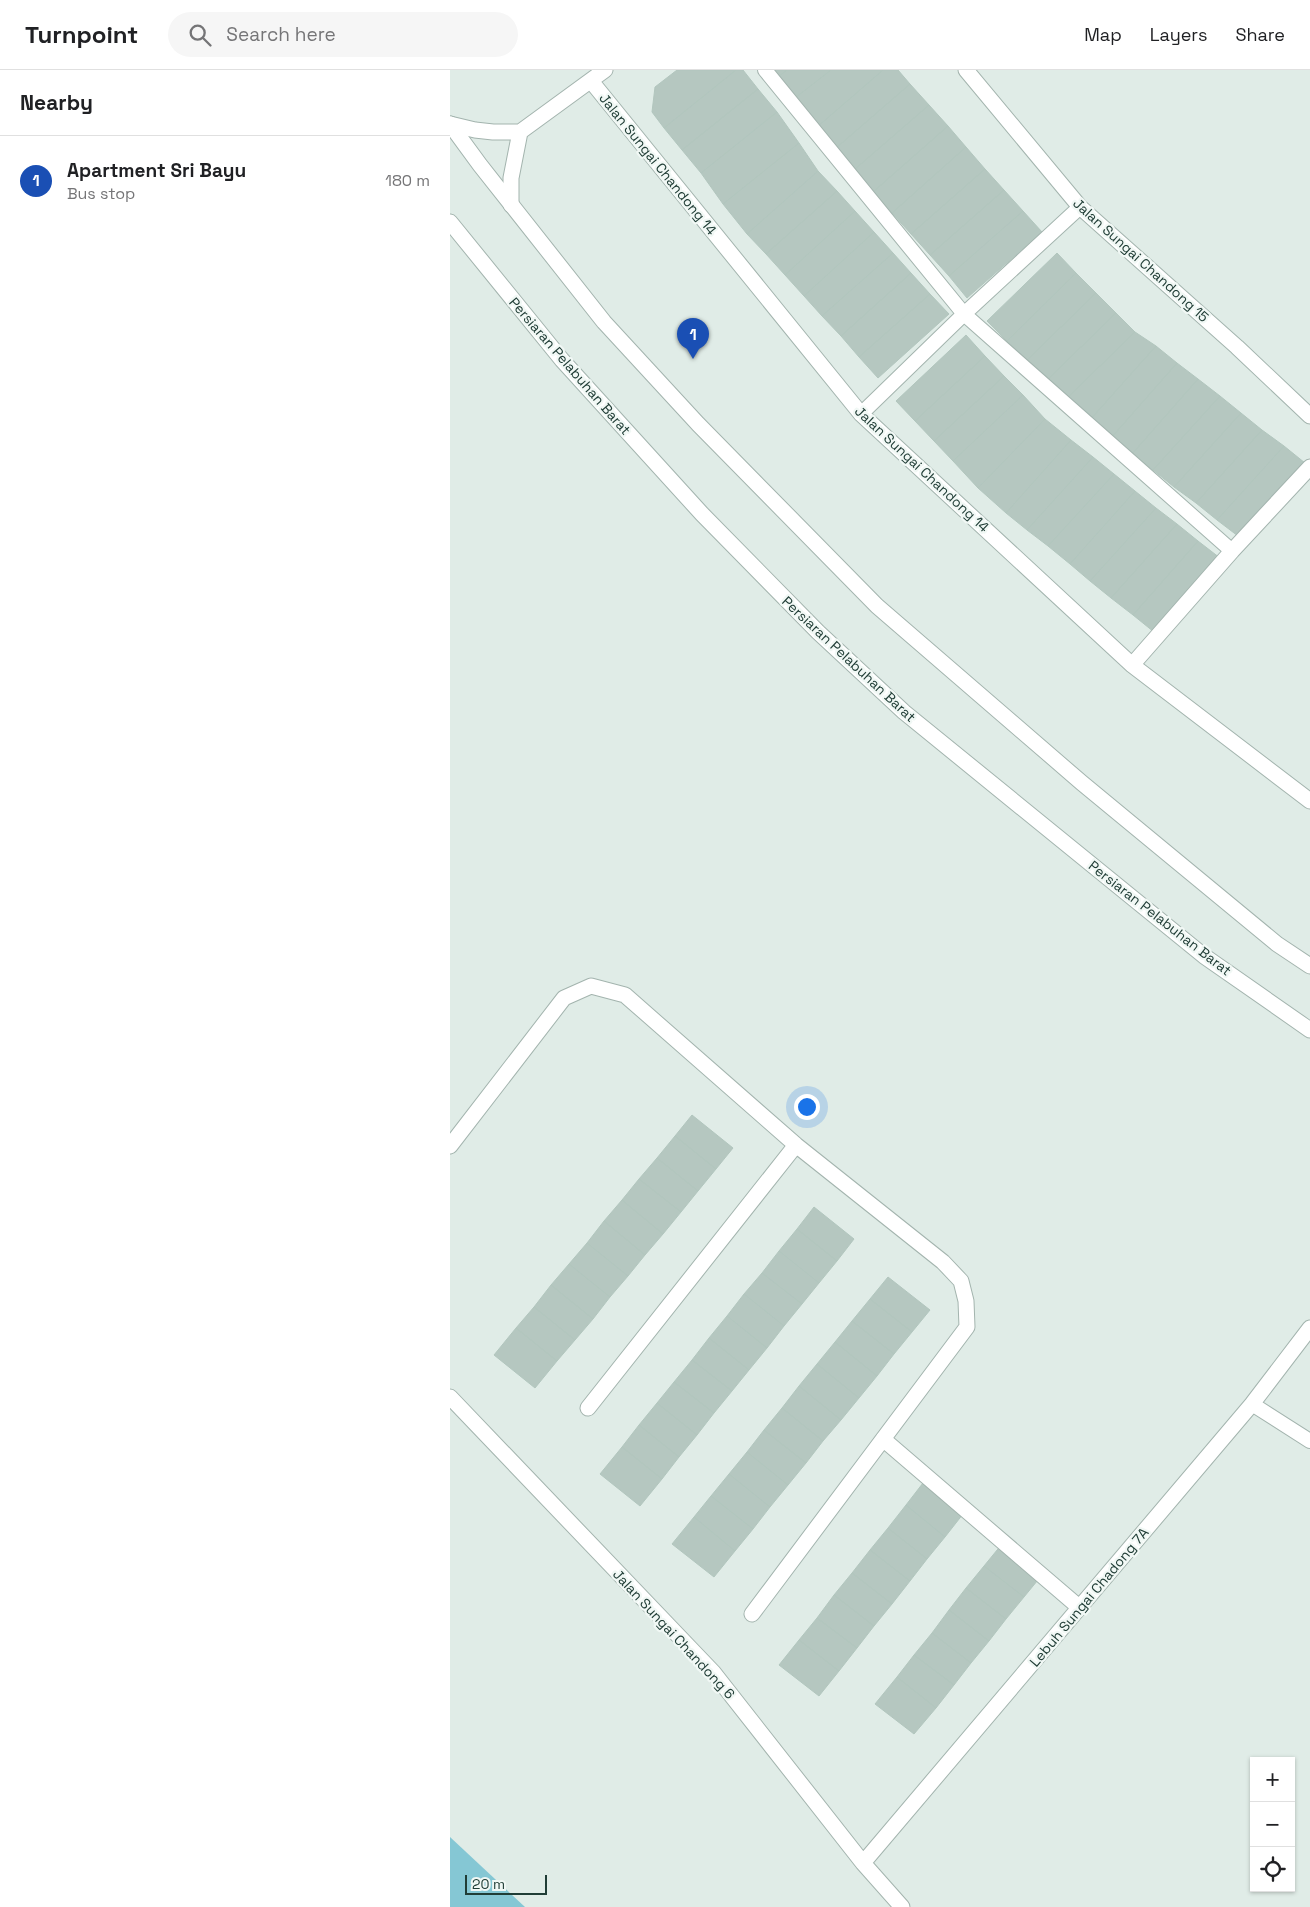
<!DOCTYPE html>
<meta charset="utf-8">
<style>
body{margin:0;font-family:"Space Grotesk",sans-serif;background:#f6f6f6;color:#202124}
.controls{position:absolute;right:15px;bottom:15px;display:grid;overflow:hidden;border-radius:0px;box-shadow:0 1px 4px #0004}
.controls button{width:45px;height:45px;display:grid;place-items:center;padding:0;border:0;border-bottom:1px solid #e0e0e0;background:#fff;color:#202124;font:25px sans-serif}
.scale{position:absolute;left:15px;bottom:12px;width:82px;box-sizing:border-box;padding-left:5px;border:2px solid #203d36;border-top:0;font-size:14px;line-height:18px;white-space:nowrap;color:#203d36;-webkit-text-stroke:4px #f1f8f5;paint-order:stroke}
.you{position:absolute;left:356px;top:1036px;width:18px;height:18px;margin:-12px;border:4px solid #fff;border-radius:50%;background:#1a73e8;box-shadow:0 0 0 8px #1a73e833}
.badge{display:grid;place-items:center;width:32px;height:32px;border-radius:50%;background:#824a38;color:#fff;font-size:16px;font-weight:700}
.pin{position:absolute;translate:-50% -41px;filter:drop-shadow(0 1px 2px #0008)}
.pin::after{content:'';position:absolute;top:26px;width:18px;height:15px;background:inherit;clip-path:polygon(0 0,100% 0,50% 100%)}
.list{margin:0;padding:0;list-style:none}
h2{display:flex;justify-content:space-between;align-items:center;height:65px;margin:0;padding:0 20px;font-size:21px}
h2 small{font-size:16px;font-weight:400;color:#757577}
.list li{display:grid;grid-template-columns:32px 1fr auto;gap:15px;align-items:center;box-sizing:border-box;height:90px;padding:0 20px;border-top:1px solid #e0e0e0}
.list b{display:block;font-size:19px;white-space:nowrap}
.list p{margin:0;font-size:16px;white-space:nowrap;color:#757577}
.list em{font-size:16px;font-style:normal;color:#757577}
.icon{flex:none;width:28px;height:28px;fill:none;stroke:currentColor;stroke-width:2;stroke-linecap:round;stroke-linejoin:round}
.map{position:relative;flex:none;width:860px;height:1837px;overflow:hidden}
header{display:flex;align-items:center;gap:30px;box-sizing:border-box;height:70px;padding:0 25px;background:#fff;border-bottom:1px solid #e0e0e0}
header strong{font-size:24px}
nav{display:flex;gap:28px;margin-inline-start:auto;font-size:18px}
.search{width:350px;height:45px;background:#f6f6f6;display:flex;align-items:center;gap:12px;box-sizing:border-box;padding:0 18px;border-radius:28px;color:#757577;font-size:19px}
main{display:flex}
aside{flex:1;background:#fff}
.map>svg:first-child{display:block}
</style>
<header>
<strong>Turnpoint</strong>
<div class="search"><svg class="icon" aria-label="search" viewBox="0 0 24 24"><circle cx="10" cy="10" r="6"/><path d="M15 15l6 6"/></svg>Search here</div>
<nav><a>Map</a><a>Layers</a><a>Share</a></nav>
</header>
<main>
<aside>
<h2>Nearby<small></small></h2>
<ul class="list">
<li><span class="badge" style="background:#1a4fb4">1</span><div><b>Apartment Sri Bayu</b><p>Bus stop</p></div><em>180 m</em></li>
</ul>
</aside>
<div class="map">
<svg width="860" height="1837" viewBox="0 0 860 1837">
<rect width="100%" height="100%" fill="#e0ece7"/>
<path fill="#85c7d4" d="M0 1767 75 1837H0Z"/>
<path fill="#b5c7c0" stroke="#b2c6be" d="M227 0H286L214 58 202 42 205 17Z
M286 0H293L308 19 232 80 214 58Z
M323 0H337L328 7Z
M337 0H381L345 28 328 7Z
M381 0H433L366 58 345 28Z
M433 0H448L460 14 385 79 366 58Z
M460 14 479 35 404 100 385 79Z
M308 19 327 42 251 103 232 80Z
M479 35 498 56 423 122 404 100Z
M327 42 349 73 273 134 251 103Z
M498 56 516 77 442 143 423 122Z
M349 73 368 101 297 164 273 134Z
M516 77 535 99 461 164 442 143Z
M535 99 554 120 480 185 461 164Z
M368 101 387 121 316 184 297 164Z
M554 120 573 141 499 206 480 185Z
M387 121 405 141 335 205 316 184Z
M405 141 424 162 354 226 335 205Z
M573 141 592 162 517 228 499 206Z
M424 162 443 183 372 246 354 226Z
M443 183 461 203 391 266 372 246Z
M607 183 626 203 557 271 537 251Z
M461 203 480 224 409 287 391 266Z
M626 203 646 223 576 291 557 271Z
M646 223 666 243 596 311 576 291Z
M480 224 499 244 428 308 409 287Z
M666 243 685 262 615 330 596 311Z
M685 262 706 276 639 351 615 330Z
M516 265 535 286 465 351 446 331Z
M706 276 727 293 661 368 639 351Z
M535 286 554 306 484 371 465 351Z
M727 293 748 309 682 384 661 368Z
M554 306 573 325 503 391 484 371Z
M748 309 770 326 703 400 682 384Z
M573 325 595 349 528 418 503 391Z
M770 326 791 343 724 417 703 400Z
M791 343 812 360 746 433 724 417Z
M595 349 621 370 556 443 528 418Z
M812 360 834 376 767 450 746 433Z
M621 370 643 387 577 460 556 443Z
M834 376 855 393 788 466 767 450Z
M643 387 664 404 598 476 577 460Z
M664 404 685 421 620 494 598 476Z
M685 421 706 438 640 511 620 494Z
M706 438 727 454 661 528 640 511Z
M727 454 748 471 683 545 661 528Z
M748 471 770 488 704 562 683 545Z
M242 1045 283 1078 266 1099 225 1066Z
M225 1066 266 1099 248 1121 207 1088Z
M207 1088 248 1121 231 1142 189 1109Z
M189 1109 231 1142 213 1164 172 1130Z
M172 1130 213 1164 195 1185 154 1151Z
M364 1137 404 1169 387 1191 347 1159Z
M154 1151 195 1185 178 1206 137 1173Z
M347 1159 387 1191 369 1213 329 1181Z
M137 1173 178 1206 160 1227 119 1194Z
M329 1181 369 1213 352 1234 312 1203Z
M119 1194 160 1227 143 1249 101 1215Z
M312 1203 352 1234 334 1256 294 1224Z
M438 1207 480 1240 462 1262 420 1229Z
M101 1215 143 1249 125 1270 84 1237Z
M294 1224 334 1256 317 1278 277 1246Z
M420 1229 462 1262 444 1284 402 1251Z
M84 1237 125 1270 107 1291 66 1258Z
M277 1246 317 1278 299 1300 259 1268Z
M402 1251 444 1284 427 1306 385 1272Z
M66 1258 107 1291 85 1318 44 1285Z
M259 1268 299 1300 282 1321 242 1290Z
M385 1272 427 1306 409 1328 367 1294Z
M242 1290 282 1321 264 1343 224 1312Z
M367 1294 409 1328 391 1350 349 1316Z
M224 1312 264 1343 247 1365 207 1333Z
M349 1316 391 1350 373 1371 332 1338Z
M207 1333 247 1365 229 1387 189 1355Z
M332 1338 373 1371 356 1393 314 1360Z
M189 1355 229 1387 212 1409 172 1377Z
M314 1360 356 1393 338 1415 297 1382Z
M172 1377 212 1409 190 1436 150 1404Z
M297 1382 338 1415 320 1437 279 1404Z
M279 1404 320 1437 303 1459 261 1426Z
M473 1413 513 1444 495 1467 456 1435Z
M261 1426 303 1459 285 1481 244 1447Z
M456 1435 495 1467 477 1489 438 1458Z
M244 1447 285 1481 264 1507 222 1474Z
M438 1458 477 1489 460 1511 420 1480Z
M552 1474 592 1505 574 1527 534 1496Z
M420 1480 460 1511 442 1534 402 1503Z
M534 1496 574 1527 556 1549 516 1518Z
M402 1503 442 1534 424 1556 384 1525Z
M516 1518 556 1549 539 1571 499 1540Z
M384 1525 424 1556 407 1578 367 1548Z
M499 1540 539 1571 521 1593 482 1563Z
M367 1548 407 1578 389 1601 349 1570Z
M482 1563 521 1593 504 1615 464 1585Z
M349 1570 389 1601 369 1626 329 1595Z
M464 1585 504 1615 486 1638 447 1607Z
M447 1607 486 1638 464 1664 425 1634Z"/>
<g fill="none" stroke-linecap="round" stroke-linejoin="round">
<defs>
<path id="service" d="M315 0 514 244 782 481
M411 344 514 244 630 137
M802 1334 860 1371"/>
<path id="minor" d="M516 0 630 137 787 277 860 346
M141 11 411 344 682 595 860 731
M0 54 25 60 43 62H70L155 0
M61 135V108L70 62
M682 595 782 481 860 397
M0 1076 114 928 141 916 175 925 346 1075 493 1192 511 1211 516 1231 517 1257 302 1544
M0 1327 263 1602 413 1793 452 1837
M138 1338 346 1075
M433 1369 630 1538
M413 1793 802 1334 860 1258"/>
<path id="tertiary" d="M0 54 30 95 154 252 248 354 427 536 632 713 827 874 860 896
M0 152 112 290 252 444 368 562 454 642 754 886 860 960"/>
</defs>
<use href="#service" stroke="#a3b4ae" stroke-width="16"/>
<use href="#minor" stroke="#a3b4ae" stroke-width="17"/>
<use href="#tertiary" stroke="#a3b4ae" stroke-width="17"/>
<use href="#service" stroke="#fff" stroke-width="14"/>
<use href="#minor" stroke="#fff" stroke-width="15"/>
<use href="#tertiary" stroke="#fff" stroke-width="15"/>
</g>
<g text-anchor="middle" stroke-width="4.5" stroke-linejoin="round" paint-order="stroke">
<g font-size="14" fill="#203d36" stroke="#f1f8f5">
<text transform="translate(208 94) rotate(51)" y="5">Jalan Sungai Chandong 14</text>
<text transform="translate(691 190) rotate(42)" y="5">Jalan Sungai Chandong 15</text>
<text transform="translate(120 296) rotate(49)" y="5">Persiaran Pelabuhan Barat</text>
<text transform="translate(472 399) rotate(43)" y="5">Jalan Sungai Chandong 14</text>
<text transform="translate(399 589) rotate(43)" y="5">Persiaran Pelabuhan Barat</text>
<text transform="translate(710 848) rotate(38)" y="5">Persiaran Pelabuhan Barat</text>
<text transform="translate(639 1527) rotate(-50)" y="5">Lebuh Sungai Chadong 7A</text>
<text transform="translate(224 1564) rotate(47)" y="5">Jalan Sungai Chandong 6</text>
</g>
</g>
</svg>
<div class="controls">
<button>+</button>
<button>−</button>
<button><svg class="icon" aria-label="locate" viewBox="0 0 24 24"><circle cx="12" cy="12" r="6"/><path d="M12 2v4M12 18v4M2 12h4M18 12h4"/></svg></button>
</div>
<div class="scale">20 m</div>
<div class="you"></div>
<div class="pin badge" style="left:243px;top:289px;background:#1a4fb4">1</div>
</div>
</main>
